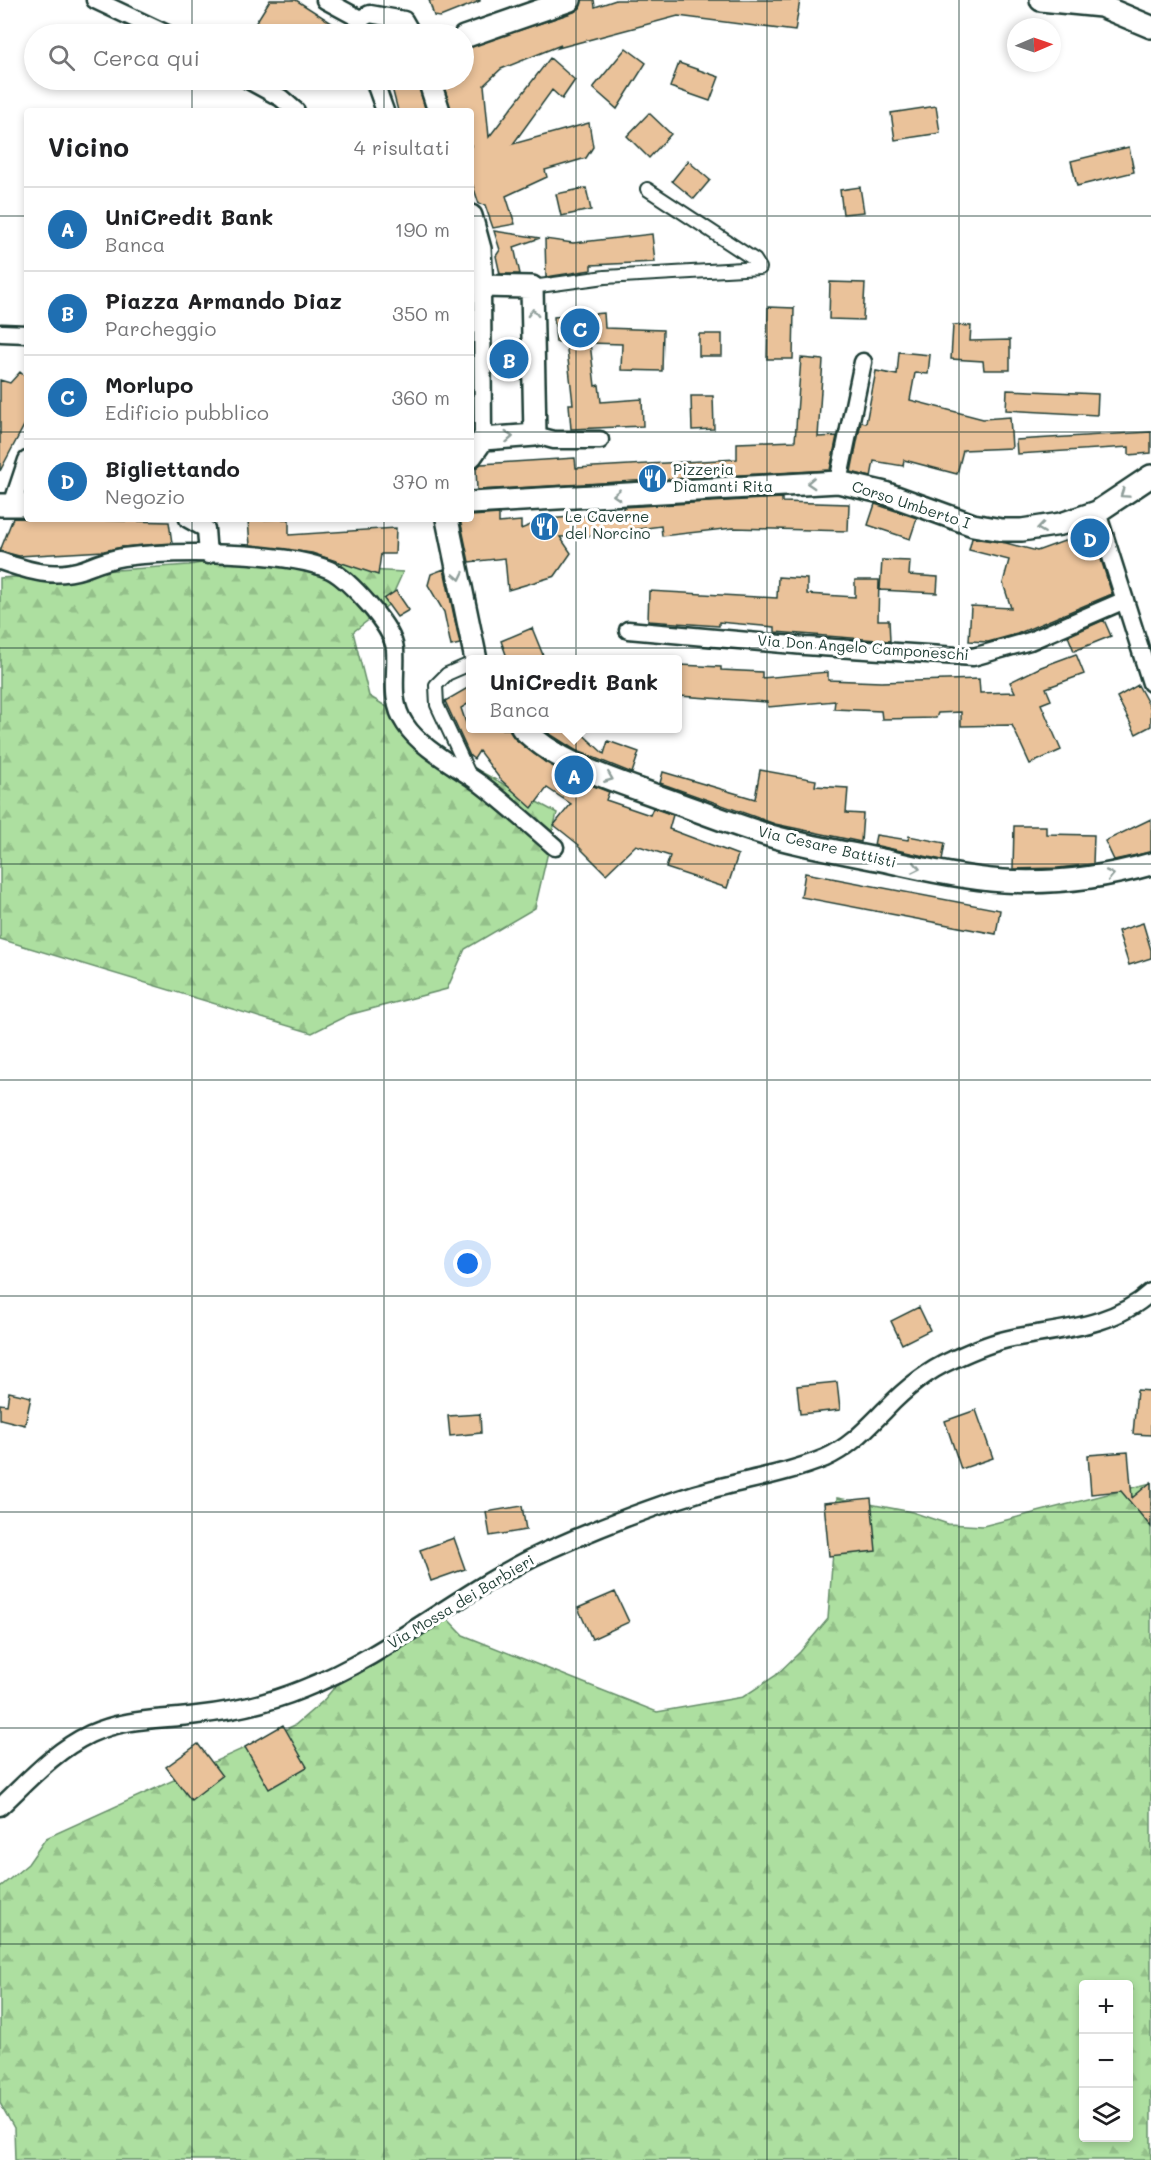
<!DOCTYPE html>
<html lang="it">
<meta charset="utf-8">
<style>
body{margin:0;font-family:Mali,sans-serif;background:#f6f6f6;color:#202124}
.controls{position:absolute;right:18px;bottom:18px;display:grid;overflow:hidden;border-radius:6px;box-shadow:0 3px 9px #0003}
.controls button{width:54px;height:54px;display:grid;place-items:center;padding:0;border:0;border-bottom:2px solid #e0e0e0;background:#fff;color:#202124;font:30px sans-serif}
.compass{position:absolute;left:1007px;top:18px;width:54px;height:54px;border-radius:50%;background:#fff;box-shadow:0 3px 9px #0003;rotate:88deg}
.you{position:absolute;left:468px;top:1264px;width:21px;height:21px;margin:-15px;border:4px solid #fff;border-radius:50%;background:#1a73e8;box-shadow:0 0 0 9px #1a73e833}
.badge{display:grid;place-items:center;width:39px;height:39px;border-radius:50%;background:#1f6fb2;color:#fff;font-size:20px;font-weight:700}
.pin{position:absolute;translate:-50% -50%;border:3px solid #fff;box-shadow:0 2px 6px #0006}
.popup{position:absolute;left:466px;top:655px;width:216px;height:78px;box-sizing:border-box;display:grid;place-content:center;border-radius:6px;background:#fff;filter:drop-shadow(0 2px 4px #0005);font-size:20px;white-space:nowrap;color:#757577}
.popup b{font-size:22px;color:#202124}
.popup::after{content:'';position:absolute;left:50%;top:100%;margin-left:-12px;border:12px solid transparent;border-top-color:#fff}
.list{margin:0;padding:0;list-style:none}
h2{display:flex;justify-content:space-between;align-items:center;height:78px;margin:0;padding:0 24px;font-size:26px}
h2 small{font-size:20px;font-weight:400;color:#757577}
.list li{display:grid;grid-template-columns:39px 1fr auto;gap:18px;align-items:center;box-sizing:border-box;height:84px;padding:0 24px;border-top:2px solid #e0e0e0}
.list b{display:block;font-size:22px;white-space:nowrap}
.list p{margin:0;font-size:20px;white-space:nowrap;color:#757577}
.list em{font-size:20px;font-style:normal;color:#757577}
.icon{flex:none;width:33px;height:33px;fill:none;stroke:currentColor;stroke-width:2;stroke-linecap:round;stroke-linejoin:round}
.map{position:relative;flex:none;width:1151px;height:2160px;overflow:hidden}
.search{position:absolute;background:#fff;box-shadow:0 3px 9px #0003;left:24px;top:24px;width:450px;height:66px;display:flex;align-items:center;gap:15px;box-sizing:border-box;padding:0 21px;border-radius:33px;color:#757577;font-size:22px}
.panel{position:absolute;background:#fff;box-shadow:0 3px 9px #0003;left:24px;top:108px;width:450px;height:414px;border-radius:6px}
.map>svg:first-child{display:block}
</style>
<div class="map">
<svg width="1151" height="2160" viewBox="0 0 1151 2160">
<defs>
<pattern id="forest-firs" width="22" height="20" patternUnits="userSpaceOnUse" patternTransform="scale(1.5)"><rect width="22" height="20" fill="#addfa0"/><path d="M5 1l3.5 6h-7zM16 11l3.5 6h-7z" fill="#94c08a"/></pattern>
</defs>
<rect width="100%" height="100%" fill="#fff"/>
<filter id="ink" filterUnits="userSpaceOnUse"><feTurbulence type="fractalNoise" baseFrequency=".0167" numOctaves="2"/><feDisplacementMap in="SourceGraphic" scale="12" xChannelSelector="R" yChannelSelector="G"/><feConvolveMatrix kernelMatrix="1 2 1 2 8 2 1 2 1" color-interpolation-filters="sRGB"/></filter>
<g filter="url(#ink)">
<path fill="url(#forest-firs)" stroke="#668e6a" stroke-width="1.5" fill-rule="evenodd" d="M334 542 368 570 403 572 388 605 353 632 369 696 405 718 439 749 557 813 535 908 465 949 447 989 348 1015 312 1033 0 939V578L189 565Z
M1151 1483V2160H15L14 2128 0 2103V1887L28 1864 46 1838 295 1725 323 1701 348 1671 439 1610 463 1635 657 1712 743 1697 775 1676 800 1652 828 1619 837 1498 912 1512 948 1524 983 1526ZM1084 1984H1128V2138H1084Z"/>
<path fill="#eac29a" stroke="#1f3d34" stroke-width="1.5" d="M270 0H296L349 34H271L255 24Z
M429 0H480V1L440 17 434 16Z
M582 0H594L595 7 616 0H800L795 31 678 16 558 48 561 45 501 69 484 85 489 137 550 58 575 80 562 99 552 90 513 144 589 123 593 147 586 158 545 170 547 177 506 196 515 224 493 228 485 205 479 204 471 180V111H451L442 80H464V49L574 12 580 8Z
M626 48 646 63 617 109 593 88Z
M679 63 719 77 710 101 670 87Z
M390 80H417L426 111H398Z
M936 106 940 133 895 140 891 113Z
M649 113 671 134 649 158 627 136Z
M1129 147 1134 172 1077 186 1071 161Z
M688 161 710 180 694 199 672 181Z
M860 187 864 212 843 214 840 190Z
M586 188 591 210 561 216 556 194Z
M494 231 540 238 514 247 520 274H500L496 256 500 250Z
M652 234 655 262 591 265V270L546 277 545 239 573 243Z
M830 282 865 283 863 320 829 319Z
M768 307 794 308 793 359H767Z
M604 313 605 328 663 330 662 371 621 370 622 344 590 343 595 386 599 385 601 402 642 399 643 426 571 429 569 404H573L566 341 556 342 554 317Z
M953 325 971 326 970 341 1010 340V370H984L983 361 951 359Z
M699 334H722V356H699Z
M899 352 930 355 928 374 915 373 910 400 983 419 1010 417 1012 448 963 450 957 474 904 460 903 466 874 461 871 477 851 472 861 422 866 423 876 371 897 375Z
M801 358 823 360 818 437 837 436 830 470 477 490 476 468 481 464 575 458 576 468 737 459V443L795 441Z
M20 372 27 378V420L0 471V380L10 383Z
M1007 390 1098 394 1097 415 1006 410Z
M691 396H713L714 429 692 430Z
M1151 432V453L1129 455V447L1017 454 1016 440Z
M782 498V502L849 504 848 531 733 528 662 536 661 526 608 533V535L560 537 571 553 555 576 508 590 505 558 469 562 460 519H471V516L499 514V523L521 521V529L546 519 623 513V507Z
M875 504 917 518 910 539 868 525Z
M13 518 169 522 172 543 122 547 104 551 19 556 0 551Z
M289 519V535L396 528 395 554H381L378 575 312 553 250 545 248 520Z
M1092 531 1112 594 1017 634 988 642 969 641 971 606 1011 608 1003 583 1009 560 969 550 972 538 1006 543 1037 551Z
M882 560 910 561 909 575 938 577 937 593 880 590Z
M444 569 460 644 451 646 444 612 428 585 431 574Z
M778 577 807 579V594L855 597V580H879L878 620H889L890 641 775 632V627L719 622V626L648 621 649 591 777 598Z
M396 591 409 610 397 617 384 599Z
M1104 620 1111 636 1074 651 1068 636Z
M532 628 545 660H508L501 641Z
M1076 654 1084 674 1046 688 1051 700 1041 704 1061 750 1030 764 1012 725 961 726V712L938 713 936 718 882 719 881 711 834 709 835 701 768 707 767 702 679 696 680 665 721 667V670L762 672V678L828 672V680L881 682 979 679 980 693 1015 692 1010 682 1041 667Z
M1138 685 1151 709V726L1136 734 1117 697Z
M471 686V702L461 708 468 729H510L514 738 545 762 581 781 609 792 606 800 650 815 653 808 673 815 669 829 738 855 727 888 666 868 670 856 636 845 606 874 578 846 579 845 554 825 571 804 547 788 532 808 500 779 479 751 474 759 470 756 445 701Z
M542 729H577L604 754 608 741 639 752 632 773 575 750Z
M760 770 816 780 815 786 848 788 846 813 863 814 861 842 775 824 660 783 663 772 755 799Z
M1151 819V852L1114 860 1105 841Z
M1014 826H1046V834L1094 835 1093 864 1058 868 1013 869Z
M876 835 908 840 909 836 945 843 942 860 874 845Z
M805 873 1000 910 996 934 801 897Z
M1143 923 1151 950V958L1129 965 1118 931Z
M919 1307 930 1330 902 1344 891 1321Z
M837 1382 840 1410 800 1414 797 1386Z
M1137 1390 1151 1391V1435L1133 1434Z
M9 1392 31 1397 25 1425 0 1419V1404L7 1405Z
M976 1410 993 1458 961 1469 945 1421Z
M480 1414 481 1433 450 1436 448 1416Z
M1128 1452 1132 1498 1151 1482V1527L1121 1491 1091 1494 1088 1455Z
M871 1498 876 1551 829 1556 824 1503Z
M522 1506 526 1530 490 1536 486 1512Z
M454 1538 465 1569 431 1581 420 1550Z
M615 1592 629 1622 592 1639 578 1608Z
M283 1725 307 1767 269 1789 245 1747Z
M198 1744 222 1776 191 1800 166 1767Z"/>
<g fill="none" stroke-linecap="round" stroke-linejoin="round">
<defs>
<path id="pedestrian" d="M532 287 605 277 760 268 755 260 647 189
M470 776 437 705 436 685 447 674 470 664"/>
<path id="minor" d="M95 0 167 34
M325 0 360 19
M360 19 370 14 404 20 412 34
M359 34 360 19
M248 80 281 98 296 111
M374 80 385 111
M471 278 482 286 483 439
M1 333 27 334
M535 435 554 440H600
M838 482 863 362
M12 505 27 460
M1097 512 1151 683
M188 519 206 529 208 555
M0 561C29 571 54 579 84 569 97 564 109 559 123 557 172 551 286 550 330 570 349 579 393 627 395 649 397 675 389 700 405 724 421 749 458 767 482 785 508 805 531 826 555 847
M628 630 805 646 973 657 1030 641 1125 600
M0 1807C28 1781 54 1751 90 1734 125 1718 160 1720 197 1715 234 1711 269 1703 303 1689 390 1655 460 1591 544 1552 593 1530 643 1510 695 1494 737 1481 784 1475 825 1458 850 1447 866 1429 885 1410 904 1390 927 1371 952 1360 971 1351 992 1342 1013 1338 1061 1329 1113 1327 1151 1292"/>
<path id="tertiary" d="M1041 0 1101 6 1151 27
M464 37 570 0
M429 80 439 111
M471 216 480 249 482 286 532 287 535 435 483 439 471 456
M471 503 838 482 885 493 973 525 1002 530H1022L1061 524 1097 512 1151 476
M0 505H27
M447 519 476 660
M522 728C558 764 613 780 660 797 697 810 733 825 771 836 809 847 848 853 887 861 925 870 963 878 1003 881 1054 884 1102 878 1151 864"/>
</defs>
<use href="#pedestrian" stroke="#1f3d34" stroke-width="16"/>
<use href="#minor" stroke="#1f3d34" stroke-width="21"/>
<use href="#tertiary" stroke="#1f3d34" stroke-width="26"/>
<use href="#pedestrian" stroke="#fff" stroke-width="12"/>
<use href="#minor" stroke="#fff" stroke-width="16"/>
<use href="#tertiary" stroke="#fff" stroke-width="21"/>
</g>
<defs><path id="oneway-chevron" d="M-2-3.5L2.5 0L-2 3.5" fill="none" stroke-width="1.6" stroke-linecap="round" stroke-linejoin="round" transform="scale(1.5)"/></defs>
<g stroke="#8f9e9a">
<use href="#oneway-chevron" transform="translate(533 313) rotate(-91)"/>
<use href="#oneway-chevron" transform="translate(509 437) rotate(-4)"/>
<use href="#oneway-chevron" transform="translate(811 483) rotate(177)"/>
<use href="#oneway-chevron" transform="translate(1124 494) rotate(146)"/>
<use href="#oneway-chevron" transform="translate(617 495) rotate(177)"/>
<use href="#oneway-chevron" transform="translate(1041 528) rotate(172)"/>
<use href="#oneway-chevron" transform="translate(459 576) rotate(78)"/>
<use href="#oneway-chevron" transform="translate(609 778) rotate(22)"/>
<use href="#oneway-chevron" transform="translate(916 868) rotate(12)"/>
<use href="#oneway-chevron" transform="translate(1110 875) rotate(-11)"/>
</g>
</g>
<path fill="none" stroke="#1f3d34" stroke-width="1.5" stroke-opacity="0.55" d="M192 0V34M384 0V34M576 0V2160M767 0V2160M959 0V2160M192 80V111M384 80V111M0 216H27M471 216H1151M0 432H27M471 432H1151M192 519V2160M384 519V2160M0 648H1151M0 864H1151M0 1080H1151M0 1296H1151M0 1512H1151M0 1728H1151M0 1944H1151"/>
<defs>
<symbol id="restaurant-disc" viewBox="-11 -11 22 22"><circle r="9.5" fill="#1f6fb2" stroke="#fff"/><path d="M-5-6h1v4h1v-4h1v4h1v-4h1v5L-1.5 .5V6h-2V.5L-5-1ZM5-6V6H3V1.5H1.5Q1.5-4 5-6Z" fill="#fff"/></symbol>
</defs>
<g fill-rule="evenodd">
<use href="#restaurant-disc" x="636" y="462" width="33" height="33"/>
<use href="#restaurant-disc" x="528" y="510" width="33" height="33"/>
</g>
<g text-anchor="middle" stroke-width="6" stroke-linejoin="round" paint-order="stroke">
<g font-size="15" fill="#1f3d34" stroke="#fff" text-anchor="start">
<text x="673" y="475">Pizzeria<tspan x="673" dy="17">Diamanti Rita</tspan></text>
<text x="565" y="522">Le Caverne<tspan x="565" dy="17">del Norcino</tspan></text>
</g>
<g font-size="15" fill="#1f3d34" stroke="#fff">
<text transform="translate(911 505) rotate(18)" y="5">Corso Umberto I</text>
<text transform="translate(863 648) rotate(4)" y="5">Via Don Angelo Camponeschi</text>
<text transform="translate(827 847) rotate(13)" y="5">Via Cesare Battisti</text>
<text transform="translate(461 1602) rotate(-31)" y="5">Via Mossa dei Barbieri</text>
</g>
</g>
</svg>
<div class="controls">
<button>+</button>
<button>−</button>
<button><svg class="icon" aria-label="layers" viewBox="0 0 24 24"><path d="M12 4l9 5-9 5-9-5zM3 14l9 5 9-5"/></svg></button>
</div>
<svg class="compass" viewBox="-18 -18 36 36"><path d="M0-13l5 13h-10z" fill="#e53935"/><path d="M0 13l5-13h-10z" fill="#757577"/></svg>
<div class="you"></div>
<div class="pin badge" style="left:574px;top:775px">A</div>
<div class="popup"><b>UniCredit Bank</b>Banca</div>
<div class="pin badge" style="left:509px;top:359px">B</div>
<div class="pin badge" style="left:580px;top:328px">C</div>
<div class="pin badge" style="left:1090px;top:538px">D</div>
<div class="search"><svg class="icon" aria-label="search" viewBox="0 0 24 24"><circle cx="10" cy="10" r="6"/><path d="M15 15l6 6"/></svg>Cerca qui</div>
<section class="panel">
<h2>Vicino<small>4 risultati</small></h2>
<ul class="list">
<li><span class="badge">A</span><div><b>UniCredit Bank</b><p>Banca</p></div><em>190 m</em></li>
<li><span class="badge">B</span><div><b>Piazza Armando Diaz</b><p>Parcheggio</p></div><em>350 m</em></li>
<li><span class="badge">C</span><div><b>Morlupo</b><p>Edificio pubblico</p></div><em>360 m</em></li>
<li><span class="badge">D</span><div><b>Bigliettando</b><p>Negozio</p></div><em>370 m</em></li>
</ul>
</section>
</div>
